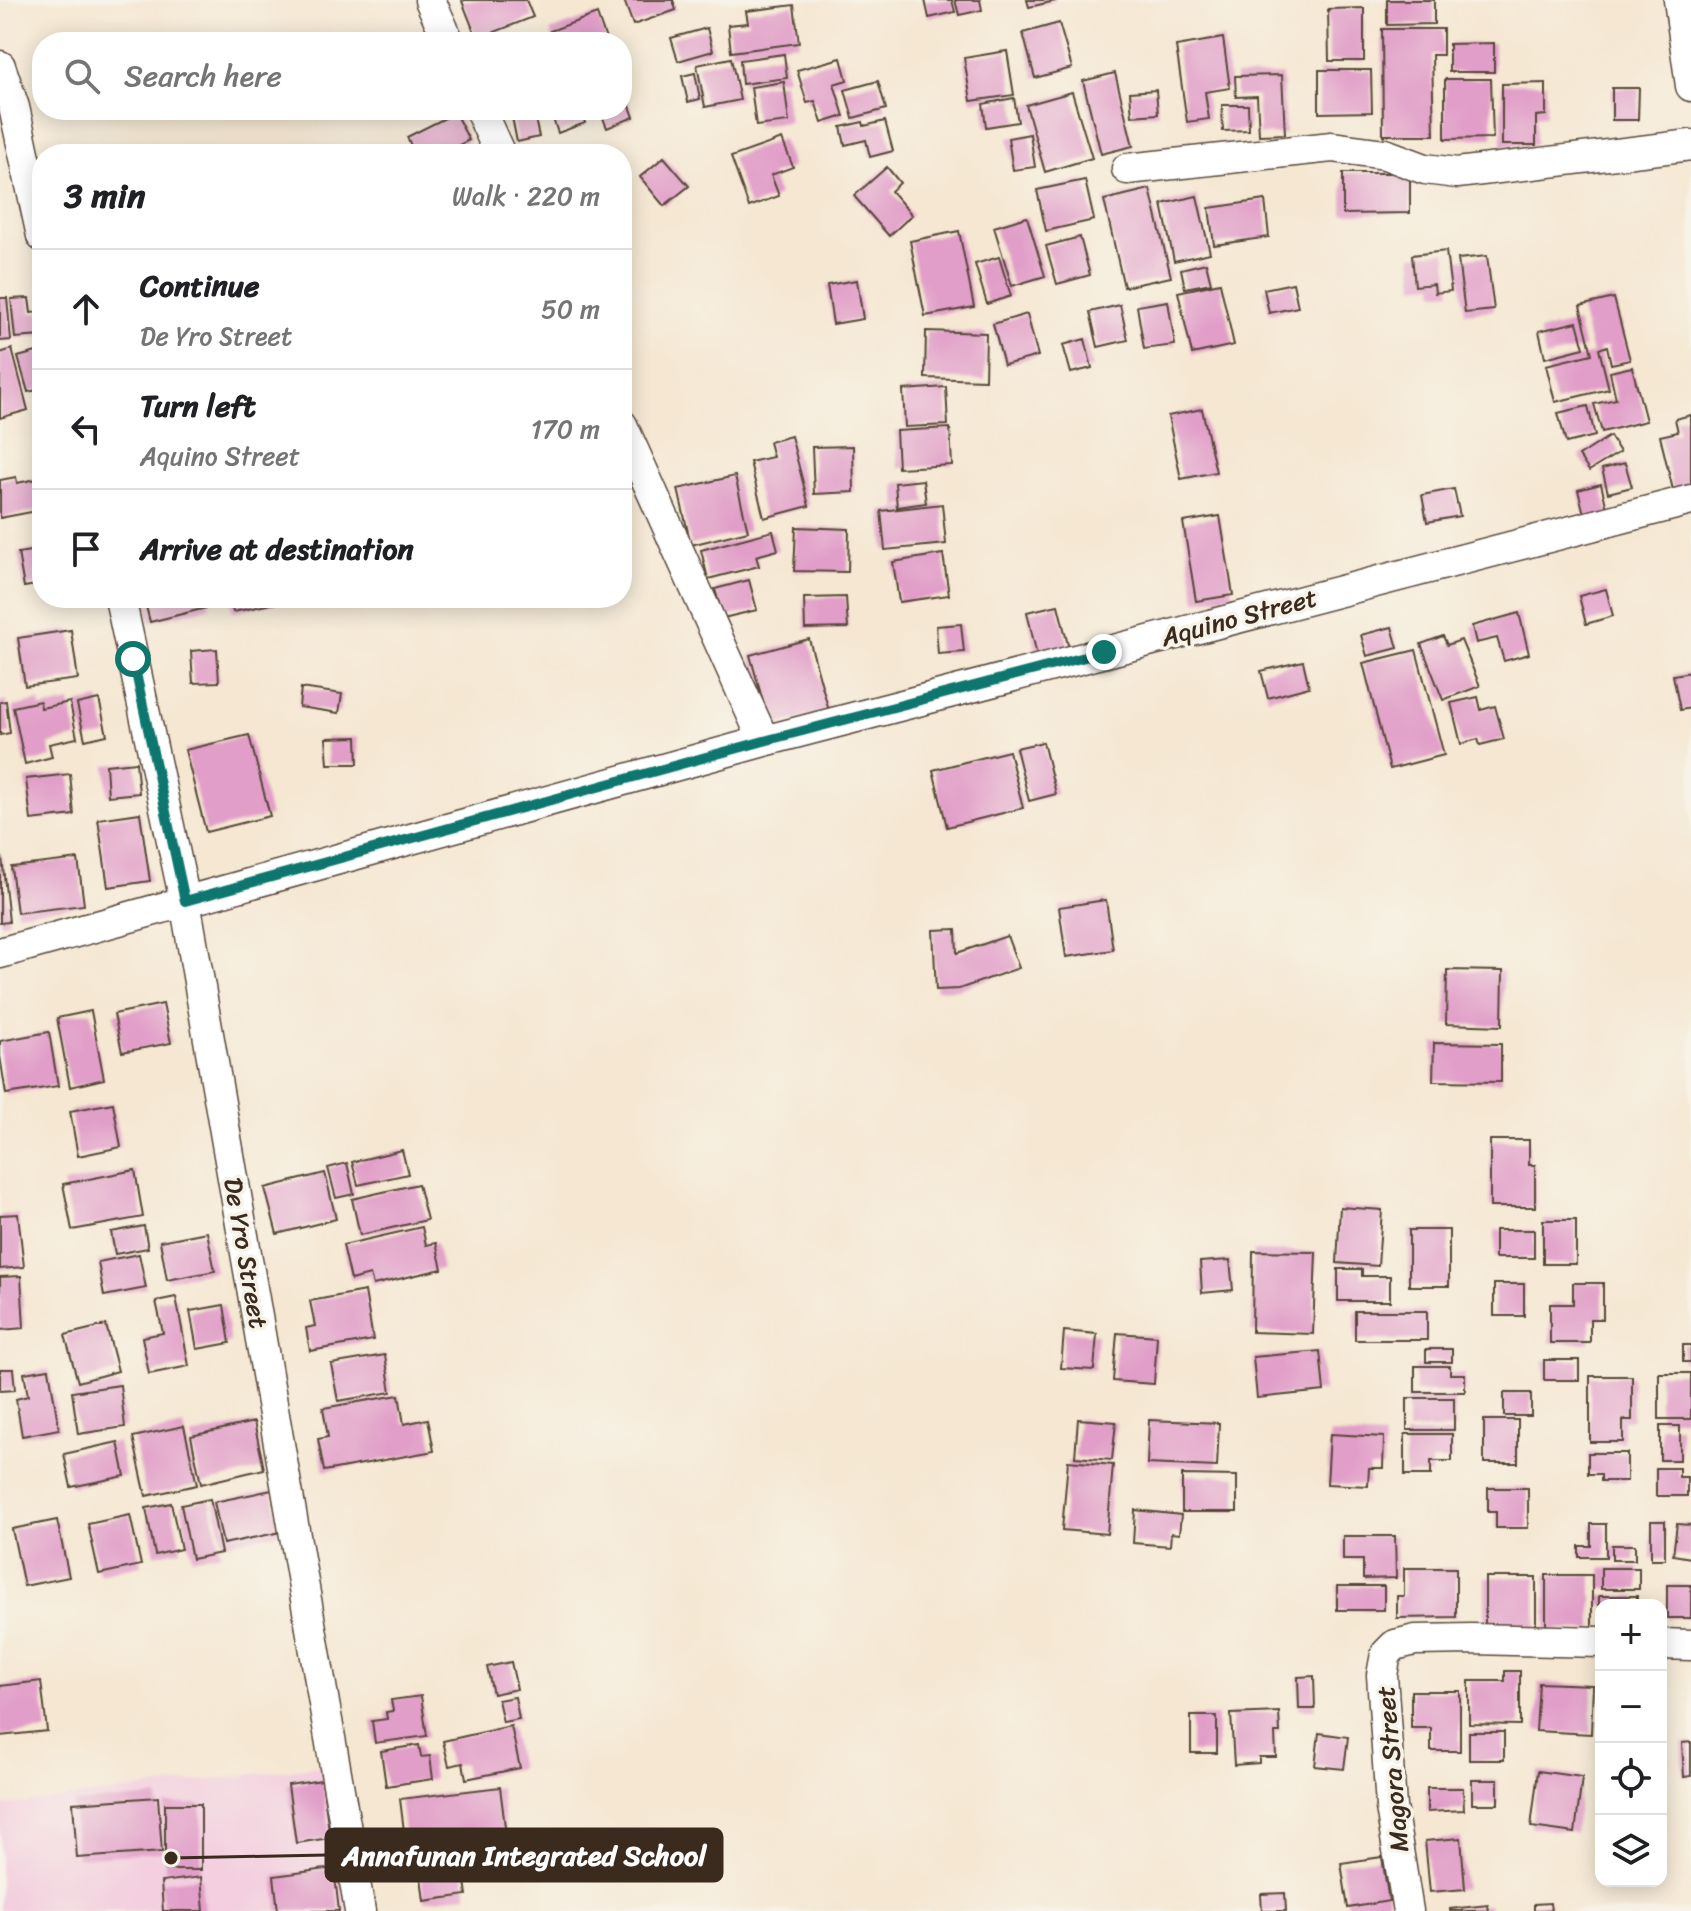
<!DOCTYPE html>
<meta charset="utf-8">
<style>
body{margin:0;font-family:Sriracha,sans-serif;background:#f2f2f2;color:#202124}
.controls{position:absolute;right:24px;bottom:24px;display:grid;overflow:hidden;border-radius:16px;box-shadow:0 4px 20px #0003}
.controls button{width:72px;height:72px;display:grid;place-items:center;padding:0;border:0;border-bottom:2px solid #e0e0e0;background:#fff;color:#202124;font:40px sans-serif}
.stop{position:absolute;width:24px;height:24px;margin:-18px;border:6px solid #0f766e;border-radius:50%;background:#fff}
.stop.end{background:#0f766e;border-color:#fff;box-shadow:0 2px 8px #0008}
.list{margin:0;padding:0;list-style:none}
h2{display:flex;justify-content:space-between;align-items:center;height:104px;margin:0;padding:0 32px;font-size:34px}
h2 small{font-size:26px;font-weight:400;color:#757577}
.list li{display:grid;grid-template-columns:52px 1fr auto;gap:24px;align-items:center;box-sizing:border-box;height:120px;padding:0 32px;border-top:2px solid #e0e0e0}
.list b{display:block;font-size:30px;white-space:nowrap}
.list p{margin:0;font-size:26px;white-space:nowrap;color:#757577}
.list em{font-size:26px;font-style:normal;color:#757577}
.icon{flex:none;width:44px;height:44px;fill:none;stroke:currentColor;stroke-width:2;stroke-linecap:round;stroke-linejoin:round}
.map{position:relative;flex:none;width:1691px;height:1911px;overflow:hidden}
.search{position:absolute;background:#fff;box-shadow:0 4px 20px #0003;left:32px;top:32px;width:600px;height:88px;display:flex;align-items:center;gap:20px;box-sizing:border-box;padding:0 28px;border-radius:32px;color:#757577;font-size:30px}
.panel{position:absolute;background:#fff;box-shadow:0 4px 20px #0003;left:32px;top:144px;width:600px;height:464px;border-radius:32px}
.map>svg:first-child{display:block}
</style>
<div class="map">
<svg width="1691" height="1911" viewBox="0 0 1691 1911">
<rect width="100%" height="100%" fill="#f7f3e8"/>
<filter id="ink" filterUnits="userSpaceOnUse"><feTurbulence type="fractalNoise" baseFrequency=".0125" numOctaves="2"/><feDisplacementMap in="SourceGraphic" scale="16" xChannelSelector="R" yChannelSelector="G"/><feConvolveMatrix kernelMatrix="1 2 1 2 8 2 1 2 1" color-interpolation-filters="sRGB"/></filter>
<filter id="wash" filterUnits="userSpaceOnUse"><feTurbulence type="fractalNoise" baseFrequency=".006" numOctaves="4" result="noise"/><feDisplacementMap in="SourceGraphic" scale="32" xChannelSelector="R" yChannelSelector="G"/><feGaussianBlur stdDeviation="1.8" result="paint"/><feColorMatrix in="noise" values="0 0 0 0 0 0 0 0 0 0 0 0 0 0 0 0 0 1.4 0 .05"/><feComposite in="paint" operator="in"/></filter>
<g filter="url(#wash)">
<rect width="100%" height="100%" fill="#f5e7d2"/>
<path fill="#f3cfdf" d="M328 1765 350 1911H0V1806Z"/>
<g id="blocks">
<path fill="#e19ec8" d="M465 0H526L533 17 477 39 462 1Z
M624 0H673L676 10 633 25Z
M925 0H952L955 12 929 18Z
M955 0H980L982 10 959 15Z
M1027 0H1056V1L1029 7Z
M1387 0H1434V24L1387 25Z
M794 5 799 43 731 52 728 25 748 23 746 11Z
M1364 8V61H1329L1328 9Z
M597 14 607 42H554L550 31Z
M1059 23 1072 68 1035 78 1023 33Z
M707 28 713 51 678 61 671 38Z
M1382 29H1443V55H1432L1434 135H1383Z
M1223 38 1230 88 1205 92 1209 119 1187 122 1176 46Z
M1494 43V72H1449V44Z
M1007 51 1014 95 971 101 964 58Z
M784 54 787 78 742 84 740 60Z
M731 58 740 100 705 107 697 65Z
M841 58 847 80 834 84 844 116 822 123 815 101 807 103 797 70Z
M1319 70H1371L1372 112 1319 113Z
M695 73 700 99 688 102 682 76Z
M1115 73 1133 146 1101 154 1083 81Z
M1282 75 1285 134 1259 135 1257 96 1236 97 1235 76Z
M1445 79H1491L1493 138 1445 139Z
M878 81 886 109 853 118 845 90Z
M784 82 789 122 756 126 751 87Z
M1546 83V115L1536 116V145H1502V84Z
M622 85 634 117 607 128 600 110H622Z
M1612 88H1639L1638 120H1612Z
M1156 90 1158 114 1132 116 1130 92Z
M1072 92 1092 158 1045 172 1026 105Z
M1014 98 1018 122 986 127 983 104Z
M1222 105H1248L1249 130 1223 131Z
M520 110H533L539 137 517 142 511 112Z
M550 110H581L585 123 558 133Z
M455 113 469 140 442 154H415L407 137Z
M885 121 893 151 870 157 866 140 845 145 841 127 863 122 864 126Z
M1030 134 1035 167 1013 170 1008 138Z
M782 139 793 167 771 175 779 196 749 207 731 157Z
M664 157 689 186 664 206 640 177Z
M887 167 900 183 891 191 912 215 889 236 854 196Z
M1343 173H1410V213L1343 214Z
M1085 180 1094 220 1046 231 1037 190Z
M1150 189 1171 277 1124 287 1104 200Z
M1197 196 1210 253 1174 261 1162 204Z
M1265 200 1269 237 1214 245 1209 208Z
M1027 217 1045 276 1012 286 994 227Z
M959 231 974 307 925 316 910 241Z
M1080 237 1090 275 1057 284 1046 246Z
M1446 251 1451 291 1435 293 1434 284 1415 286 1412 255Z
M1487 256 1494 310 1465 313 1458 259Z
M999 257 1011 296 987 304 975 264Z
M1206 263 1211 283 1185 288 1181 269Z
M857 280 863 319 833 324 827 285Z
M1220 283 1234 345 1192 354 1178 292Z
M1293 283 1298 307 1269 313 1264 289Z
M0 298H7L11 340 0 341Z
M29 298 31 313 40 312 41 336 15 338 11 299Z
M1614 298 1630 360 1611 364 1607 346 1599 349 1609 389 1555 402 1546 365 1592 354 1580 306Z
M1168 301 1175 345 1144 349 1137 306Z
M1120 305 1128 340 1098 347 1090 312Z
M1027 314 1038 356 1004 365 993 324Z
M1577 322 1584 348 1545 358 1539 331Z
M926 331 986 333 985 380 925 378Z
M1085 339 1092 368 1071 373 1063 345Z
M12 349 28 410 0 418V353Z
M40 351 42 360V389L28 392 18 357Z
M1632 367 1646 421 1602 432 1594 404 1616 399 1610 372Z
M946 387 948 425 905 427 903 390Z
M1588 406 1595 436 1566 443 1558 413Z
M1202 409 1216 472 1181 479 1168 416Z
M1691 415V486L1673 490 1660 436 1678 432 1675 419Z
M950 428 952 465 898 468 896 431Z
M791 436 809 506 764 518 750 462 773 457 769 442Z
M1610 436 1620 452 1589 471 1579 456Z
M853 446 854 492 814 494 812 447Z
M1625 463 1632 487 1608 493 1602 469Z
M735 476 748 531 691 545 678 489Z
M16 477 17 483 42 478V510L0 518V480Z
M923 480 926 503 897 507 895 483Z
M1601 484 1609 517 1586 522 1578 490Z
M1454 489 1460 516 1427 522 1422 495Z
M942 504 946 544 885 550 881 511Z
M1220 516 1233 595 1196 601 1183 522Z
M796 527 849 529 848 572 794 571Z
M773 531 778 550 756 556 759 566 708 579 701 550Z
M42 549V584L24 587 18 553Z
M943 554 949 595 899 602 893 562Z
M749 580 757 610 723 618 715 589Z
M1606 589 1613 616 1586 624 1579 596Z
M846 597 848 628 805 629 804 598Z
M144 598H208L210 607 150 622Z
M230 598H296V599L233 612Z
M1058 605 1070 653 1038 660 1027 612Z
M1519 613 1529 654 1504 661 1497 638 1476 643 1472 626Z
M961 624 964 652 938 654 936 626Z
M1392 627 1398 648 1367 656 1361 635Z
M71 630 78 679 25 686 18 638Z
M1443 636 1447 645 1461 640 1480 686 1443 700 1421 644Z
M809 639 829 711 770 727 750 655Z
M217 649 219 682 193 683 191 651Z
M1416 650 1444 755 1390 769 1363 663Z
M1303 661 1309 687 1268 698 1261 671Z
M1691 672V708L1680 710 1673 675Z
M301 688 342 694 339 713 299 707Z
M1478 697 1481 710 1495 706 1504 739 1480 745 1478 739 1461 744 1451 703Z
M99 699 107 735 85 740 77 704Z
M6 701 10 733 0 735V702Z
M40 701 41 708 70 702 77 738 49 744 52 757 25 764 13 707Z
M249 735 270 816 206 832 185 750Z
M357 737 358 764H328L326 738Z
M1043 742 1056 794 1029 801 1016 748Z
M1009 751 1023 808 947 827 933 770Z
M136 762 139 793 108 796 106 765Z
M70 774 74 815 31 820 26 779Z
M140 813 150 881 108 887 98 819Z
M0 857H2L9 922 0 923Z
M78 859 84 905 17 913 11 867Z
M1106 900 1113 950 1066 957 1059 907Z
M956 929 957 953 1007 936 1019 968 959 989 936 990 933 930Z
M1447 970 1503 971 1502 1026 1446 1024Z
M163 1004 171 1043 122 1052 114 1014Z
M91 1011 104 1079 70 1087 57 1018Z
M49 1032 58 1086 6 1094 0 1056V1041Z
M1434 1043 1501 1044V1082L1433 1081Z
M113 1103 121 1147 78 1156 70 1111Z
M1490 1140H1529V1165H1535V1207H1490Z
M402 1150 408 1174 358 1185 352 1162Z
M347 1163 354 1194 336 1198 328 1168Z
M135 1170 143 1217 72 1230 63 1184Z
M325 1173 336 1219 277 1234 265 1188Z
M418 1184 427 1220 360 1235 352 1199Z
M1340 1207 1382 1210 1378 1266 1337 1263Z
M18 1214 24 1267 0 1269V1215Z
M1543 1220H1576V1264H1543Z
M144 1226 148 1248 115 1254 111 1232Z
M422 1227 426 1245 436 1243 442 1269 373 1285 370 1275 351 1280 343 1245Z
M1409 1230H1449V1286H1409Z
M1495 1230H1534V1258H1495Z
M207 1232 215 1271 167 1280 160 1241Z
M1253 1251 1316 1252 1313 1334 1252 1332Z
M139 1254 146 1288 104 1296 98 1262Z
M1230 1260 1233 1290 1202 1293 1200 1262Z
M1338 1269H1362V1276H1390V1301H1338Z
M21 1276 24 1328 0 1330V1277Z
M1573 1283H1603V1319H1590V1343H1550V1304H1573Z
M1494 1284H1524V1316H1494Z
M365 1291 373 1340 310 1351 306 1328 315 1326 310 1301Z
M176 1297 189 1366 149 1374 142 1337 163 1333 156 1301Z
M224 1305 230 1343 197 1349 190 1311Z
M1355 1311H1427V1340H1355Z
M106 1325 118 1371 78 1382 65 1335Z
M1064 1331 1097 1334 1094 1370 1061 1368Z
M1117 1333 1157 1336 1154 1384 1113 1381Z
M1683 1345H1691V1362H1683Z
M1426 1349H1452V1362H1426Z
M1320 1351 1324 1391 1257 1398 1253 1357Z
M385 1355 391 1392 338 1401 331 1364Z
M1544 1360H1579V1380H1544Z
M1415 1366H1450V1374H1465V1392H1415Z
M0 1369H13L15 1390 0 1391Z
M49 1369 59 1429 22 1436 16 1399 28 1396 24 1373Z
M1659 1373H1691V1419H1659Z
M1590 1376H1632V1420H1623V1442H1590Z
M120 1385 125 1427 78 1434 72 1392Z
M1504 1393H1531V1416H1504Z
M399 1395 404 1424 428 1419 434 1451 324 1471 318 1439 328 1437 323 1408Z
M1407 1398H1454V1430H1407Z
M1078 1419 1116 1422 1112 1460 1075 1457Z
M1149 1420 1219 1423 1217 1467 1147 1464Z
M1484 1420H1518V1463H1484Z
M254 1422 264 1469 201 1484 191 1436Z
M184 1426 197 1485 146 1496 133 1437Z
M1660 1426H1680V1460H1660Z
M1330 1434 1384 1437 1383 1468H1369L1368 1486 1327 1484Z
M1405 1434H1452V1461H1431V1475H1405Z
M118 1442 125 1476 71 1487 64 1454Z
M1588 1453H1627V1481H1601V1474H1588Z
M1068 1461 1113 1465 1107 1534 1062 1530Z
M1656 1468H1679V1477H1687V1496H1656Z
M1182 1475 1237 1476V1512H1182Z
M1488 1488H1528V1528H1496V1512H1488Z
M272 1490 281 1532 223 1544 214 1502Z
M210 1499 221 1553 192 1559 181 1505Z
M171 1503 181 1549 155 1555 146 1508Z
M1135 1510 1181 1515 1179 1534 1171 1533 1170 1546 1133 1543Z
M130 1515 141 1565 99 1574 88 1524Z
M57 1520 69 1577 24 1586 12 1529Z
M1651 1521H1665V1559H1651Z
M1591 1524H1606V1557H1579V1546H1591Z
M1677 1524 1691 1525V1558L1673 1555Z
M1343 1536H1395L1396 1578 1363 1579V1560H1343Z
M1612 1545H1635V1560H1612Z
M1404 1568H1456V1617L1397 1618V1596H1404Z
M1601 1568H1639V1589H1601Z
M1546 1575H1592V1630H1546Z
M1485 1577H1536V1639L1485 1630Z
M1667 1585H1691V1618H1667Z
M1337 1586H1384V1610H1337Z
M1599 1596H1637V1605H1599Z
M511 1662 517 1689 493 1694 487 1667Z
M1505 1671H1520V1725L1469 1724V1681H1505Z
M1314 1676 1315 1709H1299L1298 1677Z
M41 1681 47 1731 0 1736V1686Z
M1539 1683 1593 1685 1591 1734 1536 1731Z
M1411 1691H1460V1751H1431V1728H1411Z
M421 1696 427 1736 375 1743 372 1721 387 1719 386 1712 393 1711 391 1700Z
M515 1697 519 1719 503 1722 498 1700Z
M1279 1712 1280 1733H1275L1276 1757H1259V1763L1234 1765 1231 1714Z
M1191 1716H1217V1753H1191Z
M511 1726 520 1768 466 1779 463 1763 449 1766 443 1741Z
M1469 1732H1504V1760H1469Z
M1319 1733 1348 1737 1344 1769 1315 1766Z
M1691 1742V1776L1684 1777 1682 1743Z
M419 1745 421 1757 430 1756 433 1779 386 1786 381 1751Z
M1538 1771 1582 1777 1575 1833 1531 1827Z
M322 1780 330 1838 296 1843 288 1785Z
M1472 1780H1498V1804H1472Z
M500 1787 506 1835 406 1847 400 1799Z
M1427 1788H1463L1464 1810 1427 1812Z
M158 1797 162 1852 77 1858 73 1803Z
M165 1804H201V1870H165Z
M1461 1838 1465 1889 1430 1892 1425 1841Z
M461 1854 467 1895 424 1901 421 1877 447 1873 444 1857Z
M1382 1857 1389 1901 1348 1908 1341 1863Z
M334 1868 339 1911H278L274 1876Z
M201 1877 204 1911H163L161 1882Z
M1285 1893 1286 1911H1262L1261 1894Z
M1550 1903 1551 1911H1534V1904Z
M1488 1905 1489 1911H1450V1909Z"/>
</g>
</g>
<g filter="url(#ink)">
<use href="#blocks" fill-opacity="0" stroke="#574639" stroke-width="2"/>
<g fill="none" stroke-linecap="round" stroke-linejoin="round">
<defs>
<path id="minor" d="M430 0 449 42
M1679 0 1691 86
M0 66 14 107 42 236
M480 110 500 154
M1127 169 1332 147 1385 154 1425 169 1457 173 1691 145
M622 425 764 741
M120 598 185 901 360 1911
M0 953 764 741 1691 500
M1661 1644 1691 1645
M1408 1911 1391 1807 1382 1675 1386 1654 1395 1645 1415 1640 1472 1639 1601 1642"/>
</defs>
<use href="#minor" stroke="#574639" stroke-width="33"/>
<use href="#minor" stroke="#fff" stroke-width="30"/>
</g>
</g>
<g fill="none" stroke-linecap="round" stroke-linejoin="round" filter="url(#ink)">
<path stroke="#0f766e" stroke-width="10" d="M133 659 185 901 764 741 1104 652"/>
</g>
<g text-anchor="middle" stroke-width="7" stroke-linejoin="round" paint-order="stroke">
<g font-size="26" fill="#3b2a1e" stroke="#f7f3e8">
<text transform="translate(1239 617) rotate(-15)" y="9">Aquino Street</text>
<text transform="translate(246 1253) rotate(80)" y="9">De Yro Street</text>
<text transform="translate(1392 1769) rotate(-95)" y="9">Magora Street</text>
</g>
</g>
<path fill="none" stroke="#3b2a1e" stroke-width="3" d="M171 1858L326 1855"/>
<circle fill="#3b2a1e" stroke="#f7f3e8" stroke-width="3" cx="171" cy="1858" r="8"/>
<rect fill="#3b2a1e" stroke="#3b2a1e" stroke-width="3" x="326" y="1829" width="396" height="52" rx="8"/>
<g font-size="28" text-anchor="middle" font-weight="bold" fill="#fff">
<text x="524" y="1865">Annafunan Integrated School</text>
</g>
</svg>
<div class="controls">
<button>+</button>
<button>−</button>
<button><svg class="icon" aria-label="locate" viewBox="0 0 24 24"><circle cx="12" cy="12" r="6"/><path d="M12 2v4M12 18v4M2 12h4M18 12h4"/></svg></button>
<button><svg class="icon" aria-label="layers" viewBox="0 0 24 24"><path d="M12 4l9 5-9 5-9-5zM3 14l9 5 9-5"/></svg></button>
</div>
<div class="stop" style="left:133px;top:659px"></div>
<div class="stop end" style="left:1104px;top:652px"></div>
<div class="search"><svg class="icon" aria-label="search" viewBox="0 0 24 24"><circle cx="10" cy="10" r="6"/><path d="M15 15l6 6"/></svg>Search here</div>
<section class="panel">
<h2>3 min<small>Walk · 220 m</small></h2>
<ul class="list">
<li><svg class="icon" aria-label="ahead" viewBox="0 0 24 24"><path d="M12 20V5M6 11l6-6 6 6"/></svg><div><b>Continue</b><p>De Yro Street</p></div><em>50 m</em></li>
<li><svg class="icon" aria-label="left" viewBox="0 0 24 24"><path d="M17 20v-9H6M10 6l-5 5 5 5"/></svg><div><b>Turn left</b><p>Aquino Street</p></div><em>170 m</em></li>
<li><svg class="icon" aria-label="arrive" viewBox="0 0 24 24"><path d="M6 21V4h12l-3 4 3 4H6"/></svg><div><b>Arrive at destination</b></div></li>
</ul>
</section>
</div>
